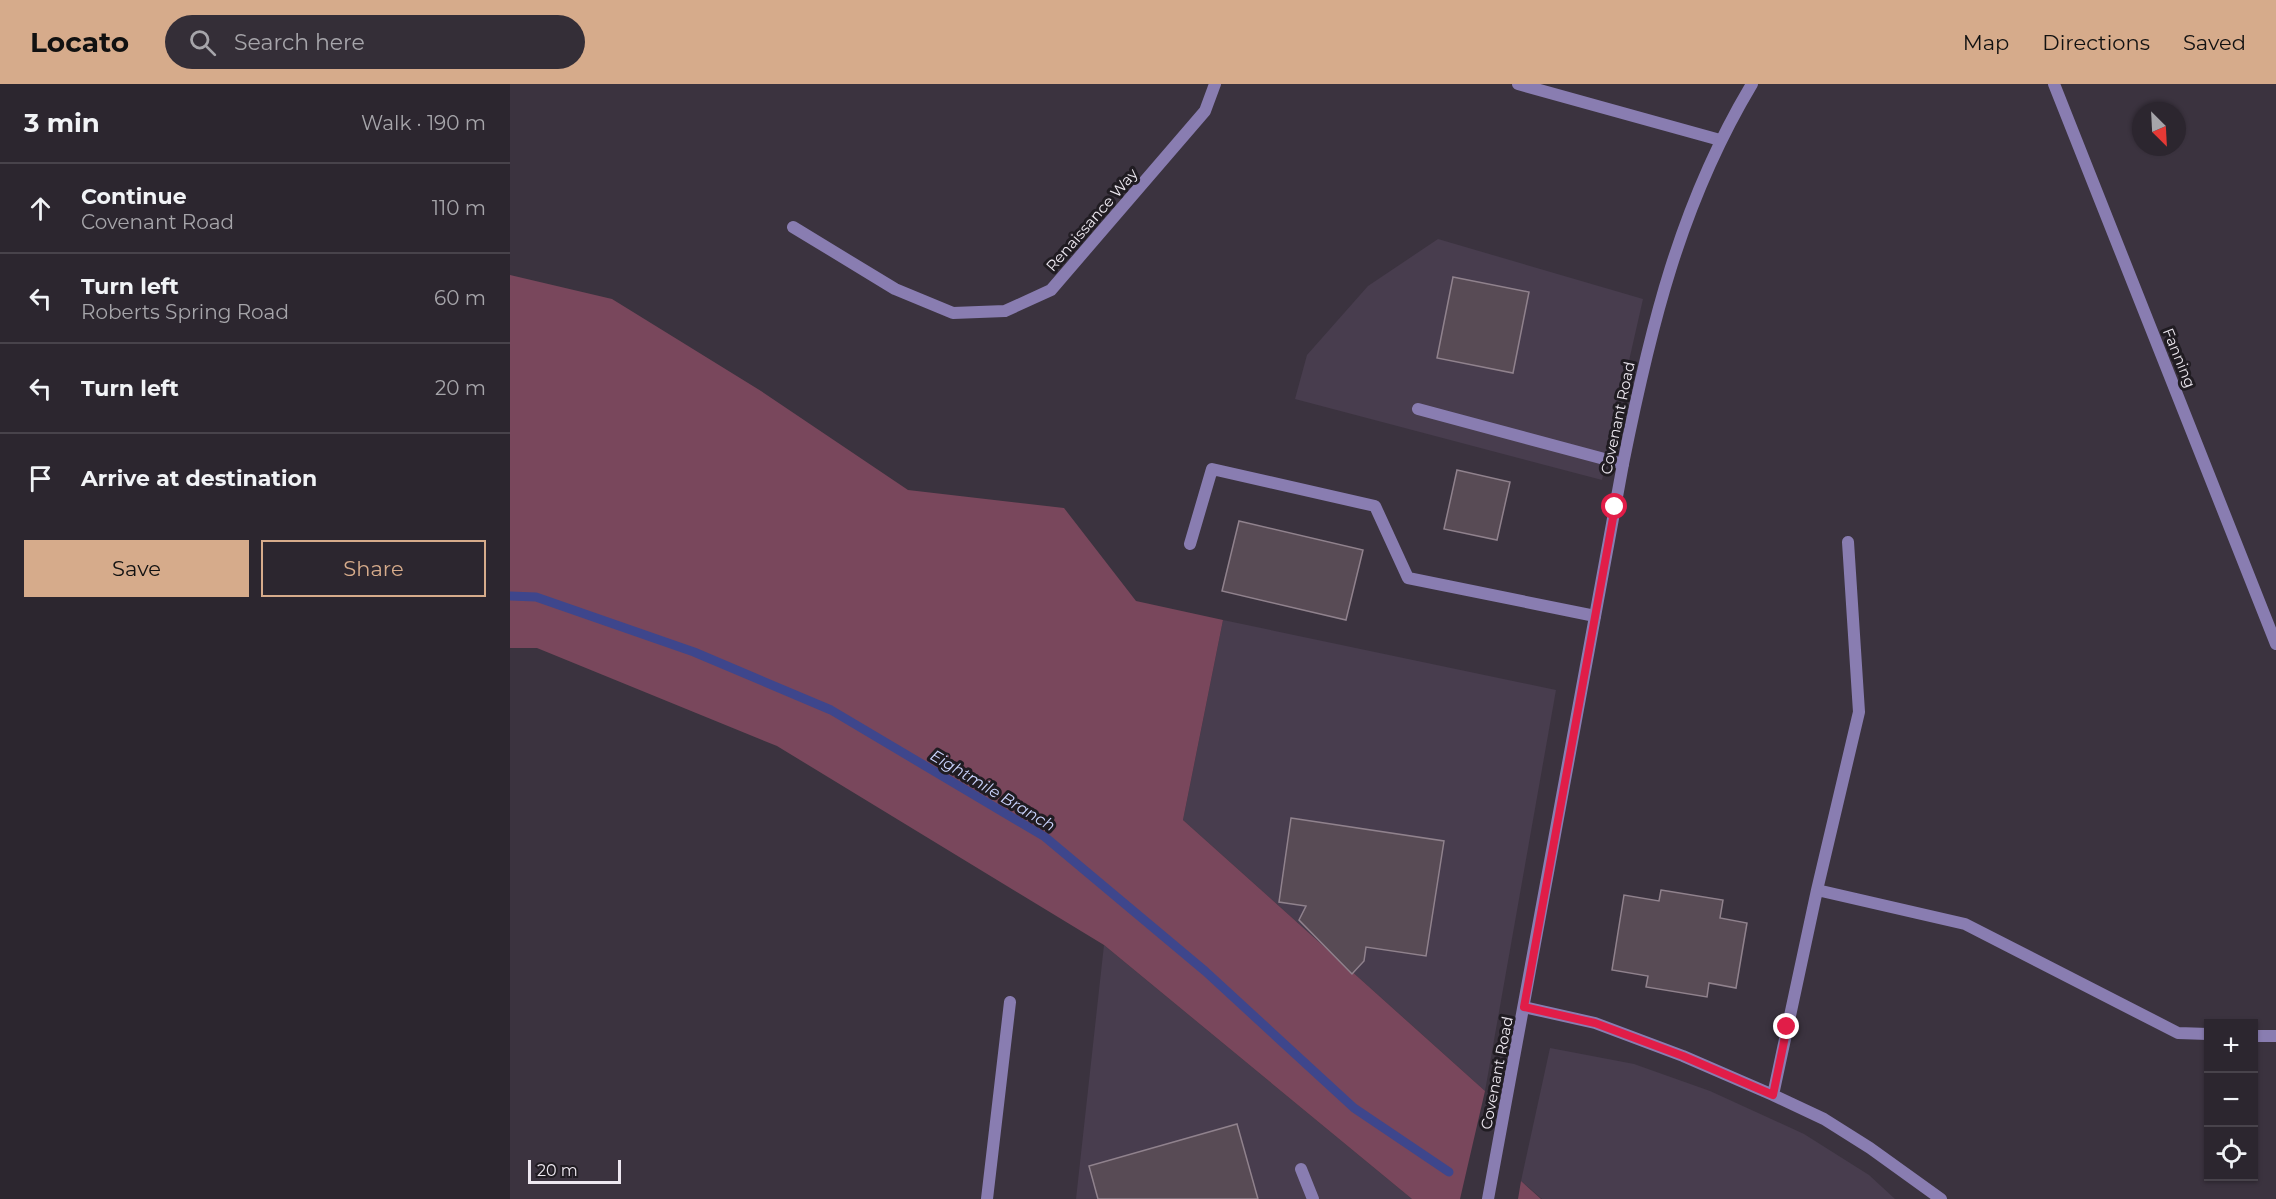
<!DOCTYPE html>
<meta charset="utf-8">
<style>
body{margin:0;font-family:Montserrat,sans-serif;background:#342e37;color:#f1f3f6}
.controls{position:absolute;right:18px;bottom:18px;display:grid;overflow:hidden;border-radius:0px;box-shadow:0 2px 4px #0004}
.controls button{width:54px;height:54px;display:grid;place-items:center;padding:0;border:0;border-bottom:2px solid #48434b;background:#2c262f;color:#f1f3f6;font:30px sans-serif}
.compass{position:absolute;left:1622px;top:18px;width:54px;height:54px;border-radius:50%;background:#2c262f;box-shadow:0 2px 4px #0004;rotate:156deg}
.scale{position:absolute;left:18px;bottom:15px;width:93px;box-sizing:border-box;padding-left:6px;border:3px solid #ede8f0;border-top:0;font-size:16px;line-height:21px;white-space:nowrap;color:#ede8f0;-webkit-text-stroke:4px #201c22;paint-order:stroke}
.stop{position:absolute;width:18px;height:18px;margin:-14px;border:4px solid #e11d48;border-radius:50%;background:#fff}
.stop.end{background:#e11d48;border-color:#fff;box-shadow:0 2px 6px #0008}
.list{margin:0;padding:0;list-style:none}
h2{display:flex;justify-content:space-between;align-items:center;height:78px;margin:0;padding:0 24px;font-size:26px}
h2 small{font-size:20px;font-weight:400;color:#a6a5aa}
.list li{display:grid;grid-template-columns:39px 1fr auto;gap:18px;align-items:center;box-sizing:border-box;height:90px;padding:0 24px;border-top:2px solid #48434b}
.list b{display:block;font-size:22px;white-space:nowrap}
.list p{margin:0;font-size:20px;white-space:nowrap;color:#a6a5aa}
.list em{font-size:20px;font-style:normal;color:#a6a5aa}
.actions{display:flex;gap:12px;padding:18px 24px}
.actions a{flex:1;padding:14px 0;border:2px solid #d6ab8b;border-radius:0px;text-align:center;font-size:21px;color:#d6ab8b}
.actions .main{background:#d6ab8b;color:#111}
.icon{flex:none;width:33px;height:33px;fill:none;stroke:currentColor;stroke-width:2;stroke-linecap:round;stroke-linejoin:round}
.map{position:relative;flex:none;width:1766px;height:1115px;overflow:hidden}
header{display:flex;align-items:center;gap:36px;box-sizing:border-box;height:84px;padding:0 30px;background:#d6ab8b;color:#111}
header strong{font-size:28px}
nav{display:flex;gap:33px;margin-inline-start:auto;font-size:21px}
.search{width:420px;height:54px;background:#342e37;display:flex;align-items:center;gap:15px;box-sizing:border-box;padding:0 21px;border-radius:33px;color:#a6a5aa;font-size:22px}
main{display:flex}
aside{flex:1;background:#2c262f}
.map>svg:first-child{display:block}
</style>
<header>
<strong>Locato</strong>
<div class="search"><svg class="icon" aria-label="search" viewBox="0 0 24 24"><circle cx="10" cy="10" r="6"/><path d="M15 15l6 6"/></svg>Search here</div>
<nav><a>Map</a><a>Directions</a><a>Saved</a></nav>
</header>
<main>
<aside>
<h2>3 min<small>Walk · 190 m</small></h2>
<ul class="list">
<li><svg class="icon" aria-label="ahead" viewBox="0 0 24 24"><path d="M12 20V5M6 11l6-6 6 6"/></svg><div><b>Continue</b><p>Covenant Road</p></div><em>110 m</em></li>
<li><svg class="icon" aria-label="left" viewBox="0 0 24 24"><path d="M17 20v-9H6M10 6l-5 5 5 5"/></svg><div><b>Turn left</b><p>Roberts Spring Road</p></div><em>60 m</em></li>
<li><svg class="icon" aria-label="left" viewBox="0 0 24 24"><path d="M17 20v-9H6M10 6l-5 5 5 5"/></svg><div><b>Turn left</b></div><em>20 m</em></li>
<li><svg class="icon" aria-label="arrive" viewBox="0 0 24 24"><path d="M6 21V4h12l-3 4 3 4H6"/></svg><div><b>Arrive at destination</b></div></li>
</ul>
<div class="actions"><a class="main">Save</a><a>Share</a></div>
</aside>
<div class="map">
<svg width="1766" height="1115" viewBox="0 0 1766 1115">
<rect width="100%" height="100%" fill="#3b333f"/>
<path fill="#483d4e" d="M928 155 1133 215 1092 396 785 315 797 271 858 202Z
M713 536 1046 606 975 1007 673 736Z
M594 861 902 1115H566Z
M1040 964 1124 980 1200 1007 1294 1050 1359 1091 1385 1115H1032L1011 1097Z"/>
<path fill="#79475c" d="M0 191 102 215 251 307 398 406 554 424 626 517 713 536 673 736 975 1007 950 1115H902L594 861 267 662 27 564H0Z
M1011 1097 1031 1115H1008Z"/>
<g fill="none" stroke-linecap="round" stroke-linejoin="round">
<path stroke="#3e468c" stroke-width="9" d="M0 512 26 513 184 568 321 626 535 753 695 887 844 1024 939 1088"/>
</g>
<path fill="#584b55" stroke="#90828d" stroke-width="1.5" d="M943 193 1019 208 1003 289 927 274Z
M947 386 1000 398 987 456 934 445Z
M729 437 853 466 836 536 712 507Z
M781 734 934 757 916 872 856 863 854 877 842 890 789 836 796 822 769 818Z
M1151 806 1213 816 1210 834 1237 839 1226 904 1199 899 1197 913 1136 903 1138 892 1102 886 1114 811 1149 817Z
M727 1040 748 1115H588L579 1082Z"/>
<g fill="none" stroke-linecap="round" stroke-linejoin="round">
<path stroke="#897db1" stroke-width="12" d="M908 325 1113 380
M680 460 702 385 865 422 898 494 1085 532
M791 1085 803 1115
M477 1115 500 918"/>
<path stroke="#897db1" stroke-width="12" d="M1008 0 1210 56
M1544 0 1766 560
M283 143 385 205 443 229 495 227 541 206 695 27 705 0
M1307 806 1455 840 1668 949 1698 950
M1014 923 1085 939 1173 972 1263 1011 1314 1035 1360 1064 1431 1115
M1744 952H1766
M1263 1011 1307 806 1349 628 1338 458"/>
<path stroke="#897db1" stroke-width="12" d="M978 1115 1113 380C1140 245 1170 120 1242 0"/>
</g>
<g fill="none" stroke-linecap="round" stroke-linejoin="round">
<path stroke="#e11d48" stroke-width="8" d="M1105 423 1014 923 1085 939 1173 972 1263 1011 1277 943"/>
</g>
<g text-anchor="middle" stroke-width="6" stroke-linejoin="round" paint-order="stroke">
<g font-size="15" fill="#ede8f0" stroke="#201c22">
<text transform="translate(582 136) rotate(-49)" y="5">Renaissance Way</text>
<text transform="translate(1669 274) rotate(68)" y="5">Fanning</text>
<text transform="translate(1108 334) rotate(-78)" y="5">Covenant Road</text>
<text transform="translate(987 989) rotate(-79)" y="5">Covenant Road</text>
</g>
<g font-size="16" font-style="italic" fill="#c9d3fc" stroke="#201c22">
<text transform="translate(483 706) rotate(31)" y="6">Eightmile Branch</text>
</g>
</g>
</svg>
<div class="controls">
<button>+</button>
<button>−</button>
<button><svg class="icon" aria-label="locate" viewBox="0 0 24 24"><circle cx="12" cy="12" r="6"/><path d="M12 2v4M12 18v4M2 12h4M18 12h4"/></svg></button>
</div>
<svg class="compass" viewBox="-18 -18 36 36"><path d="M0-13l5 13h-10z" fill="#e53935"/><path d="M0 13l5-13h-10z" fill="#a6a5aa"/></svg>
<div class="scale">20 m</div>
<div class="stop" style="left:1105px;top:423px"></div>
<div class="stop end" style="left:1277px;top:943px"></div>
</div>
</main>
